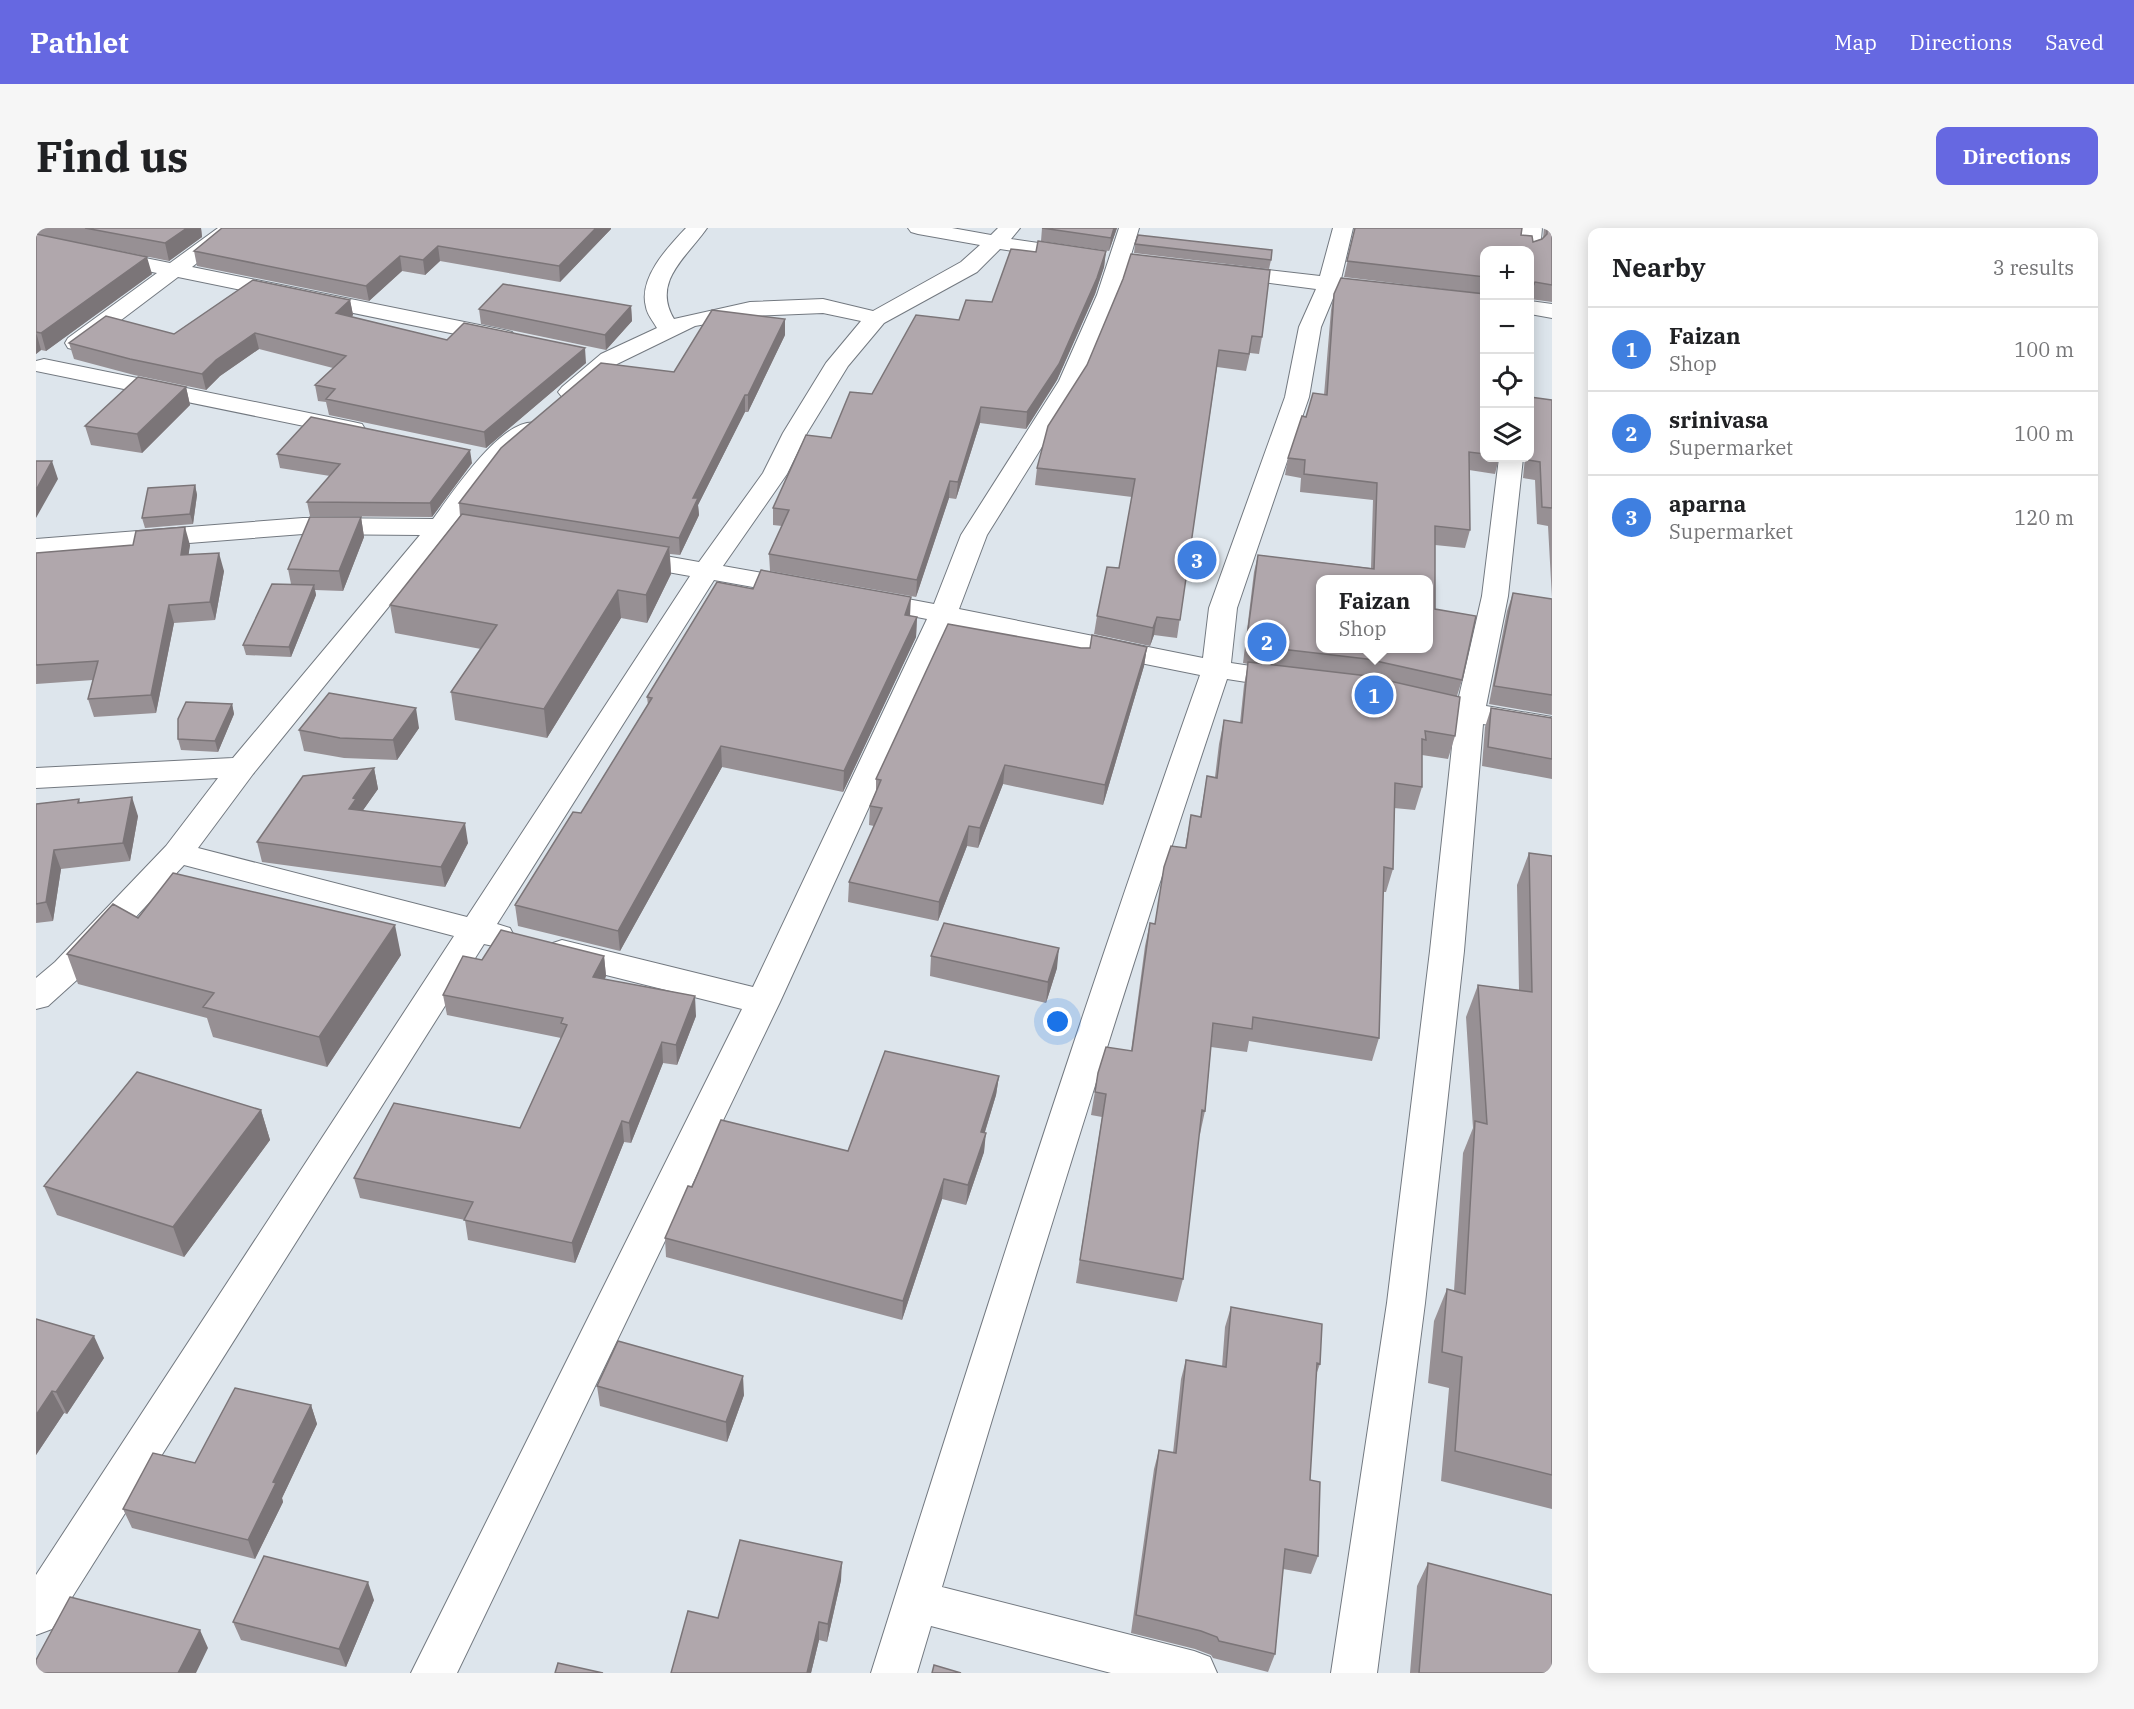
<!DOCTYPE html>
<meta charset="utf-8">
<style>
body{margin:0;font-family:"IBM Plex Serif",serif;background:#f6f6f6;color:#202124}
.controls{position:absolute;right:18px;top:18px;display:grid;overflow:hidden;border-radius:12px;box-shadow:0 3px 15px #0003}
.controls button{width:54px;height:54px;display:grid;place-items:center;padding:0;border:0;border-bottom:2px solid #e0e0e0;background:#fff;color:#202124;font:30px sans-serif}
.you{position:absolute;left:1022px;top:794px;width:21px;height:21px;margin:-15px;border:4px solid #fff;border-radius:50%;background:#1a73e8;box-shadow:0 0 0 9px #1a73e833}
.badge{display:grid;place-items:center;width:39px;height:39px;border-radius:50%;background:#6668e1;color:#fff;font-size:20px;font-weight:700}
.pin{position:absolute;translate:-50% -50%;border:3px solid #fff;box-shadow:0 2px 6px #0006}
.popup{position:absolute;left:1280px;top:347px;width:117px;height:78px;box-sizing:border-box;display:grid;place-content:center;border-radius:12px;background:#fff;filter:drop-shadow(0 2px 4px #0005);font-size:20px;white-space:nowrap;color:#757577}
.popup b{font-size:22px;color:#202124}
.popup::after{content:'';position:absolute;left:50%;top:100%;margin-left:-12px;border:12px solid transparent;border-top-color:#fff}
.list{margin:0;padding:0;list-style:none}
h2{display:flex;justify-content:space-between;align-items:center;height:78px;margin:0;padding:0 24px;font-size:26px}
h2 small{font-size:20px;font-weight:400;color:#757577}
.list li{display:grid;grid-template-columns:39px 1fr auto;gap:18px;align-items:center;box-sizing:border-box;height:84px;padding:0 24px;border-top:2px solid #e0e0e0}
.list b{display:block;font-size:22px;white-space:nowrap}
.list p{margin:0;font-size:20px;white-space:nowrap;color:#757577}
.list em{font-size:20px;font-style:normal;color:#757577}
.icon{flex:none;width:33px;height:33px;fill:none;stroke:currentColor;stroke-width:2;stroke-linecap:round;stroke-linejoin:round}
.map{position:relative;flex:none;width:1516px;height:1445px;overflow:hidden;border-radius:12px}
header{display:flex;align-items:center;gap:36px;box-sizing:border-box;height:84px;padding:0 30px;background:#6668e1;color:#fff}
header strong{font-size:28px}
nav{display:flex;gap:33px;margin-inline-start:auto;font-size:21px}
.intro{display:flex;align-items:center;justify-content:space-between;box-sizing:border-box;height:144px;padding:0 36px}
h1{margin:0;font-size:42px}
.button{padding:15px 27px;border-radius:12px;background:#6668e1;color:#fff;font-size:21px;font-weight:700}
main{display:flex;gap:36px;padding:0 36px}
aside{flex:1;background:#fff;border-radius:12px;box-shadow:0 3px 15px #0003}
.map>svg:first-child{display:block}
</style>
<header>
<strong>Pathlet</strong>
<nav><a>Map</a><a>Directions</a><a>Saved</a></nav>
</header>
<div class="intro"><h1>Find us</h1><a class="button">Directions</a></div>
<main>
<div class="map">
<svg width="1516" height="1445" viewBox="0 0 1516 1445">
<rect width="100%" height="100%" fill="#dde5ec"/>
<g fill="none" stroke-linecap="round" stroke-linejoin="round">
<defs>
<path id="street" d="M182 0H205L156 39 468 102 476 104 479 109 476 114 468 116 142 49 48 120 40 122 32 120 29 115 32 110 121 45 0 20V8L134 35Z
M650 0H671C652 28 615 53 638 91L714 74 787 71 837 83 925 34 944 17 882 6 875 4 872 0H916L955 7 962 0H984L975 11 1044 21 1051 23 1055 27 1051 31 1044 33 964 21 941 44 848 95 812 138 771 205 751 246 687 338 766 352 775 354 779 360 775 366 766 368 678 352 461 696 474 700 478 708 474 716 462 719 448 716 16 1401 0 1407V1347L418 708 148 637 43 750 12 778 0 781V750L19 734 130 618 182 550 0 560V540L197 530 384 307 267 306 0 327V311L267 290 397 291C415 267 467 187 501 195L504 200 501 205 465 235 421 294 468 302 472 308 468 314 459 316 410 308 217 546 162 620 431 689 654 348 581 335 577 329 581 323 590 321 663 334 727 245 747 205 790 135 825 93 787 85 714 88 659 98 581 136 542 169 534 171 526 169 522 164 526 159 565 126 621 100C617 93 611 86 610 79 602 50 632 19 650 0Z
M1083 0H1103L1083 67 1047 153 951 307 923 381 1167 430 1173 380 1249 169 1263 99 1280 61 1188 49 1180 48 1177 43 1180 38 1188 37 1284 48 1297 0H1317L1305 51 1321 53 1324 58 1321 63H1300L1285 99 1273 169 1201 380 1195 435 1266 446 1270 452 1266 458 1256 461 1191 451C1090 752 996 1055 906 1359L1158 1423 1174 1429 1181 1445H1075L895 1398 881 1445H835C940 1111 1047 777 1164 447L916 397 744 774 421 1445H375L706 781 526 736 514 732 509 724 514 716 526 712 717 759 891 391 819 377 815 371 819 365 829 363 898 376 925 307 1023 153 1061 67Z
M1486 0H1506L1504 22 1500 26 1494 28V22H1482Z
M1494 73 1516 76V90L1494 86Z
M8 131 317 194 326 196 329 201 326 206 317 208 0 143V133Z
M1463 230H1487L1472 368 1450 478 1516 489V507L1447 496 1428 723 1389 1075 1341 1445H1295L1351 1075 1394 723 1419 491 1367 478 1363 472 1367 466 1377 463 1422 473 1446 368Z"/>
</defs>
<use href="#street" stroke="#737980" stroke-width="2"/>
<use href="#street" fill="#fff" fill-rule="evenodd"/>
</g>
<path fill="#979094" d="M0 0H165L166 9 133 33 39 14 116 46 10 123 5 122 0 126Z
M186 0H575V1L524 54 404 33 389 47 366 43 333 73 161 38 158 23Z
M1006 0H1081L1073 23 1005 13Z
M1319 0 1485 7 1497 14 1507 10 1508 0H1516V74L1494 71V73V22H1449V230H1463L1459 246 1433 242 1434 302 1429 320 1399 317V381L1426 452 1421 468 1419 508 1412 531 1386 527V559L1379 582 1358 580 1357 641 1350 664H1347L1343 810 1336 833 1213 813 1211 824 1175 819 1169 883 1164 906H1163L1147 1051 1141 1074 1040 1055 1066 889 1055 887 1062 845 1095 823 1109 718 1114 695 1119 696 1128 639 1149 620 1155 587 1164 589 1171 548 1179 549 1183 516 1188 492 1204 495 1208 457 1212 436 1207 435 1218 344 1222 327 1335 340 1337 272 1264 264 1265 250 1249 247 1252 230 1270 189 1288 167 1295 82 1298 66H1448L1308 49Z
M1099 16 1235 32 1233 41 1098 25Z
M1070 23 1068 39 1059 66 1021 152 990 201 944 195 920 271 913 270 880 369 734 343 733 326 746 298 737 297V280L795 210 836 166 923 92 956 74 1000 24Z
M1087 51 1226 109 1223 126 1214 125 1210 143 1181 139 1141 410 1118 407 1114 418 1058 406 1061 388 1083 340 1096 269 999 257 1001 240 1051 137Z
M314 72 317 87 316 89 411 112 550 135 450 220 293 187 290 174 282 173 279 157 297 140 223 121 184 148 170 162 98 147 38 131 33 115 138 106Z
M595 78 596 93 570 122 445 96 443 81Z
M749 107 712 184H709L662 277 663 287 644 327 634 326 635 346 611 395 585 390 511 510 419 492 415 464 445 421 359 405 354 377 424 288 423 275 638 144Z
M150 159 154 177 106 225 55 217 49 198Z
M1494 169 1516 172V487L1453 476 1471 383 1477 365 1516 371 1512 298 1501 296 1499 252 1487 250 1489 230H1494Z
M241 226 436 235 396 289 274 288 271 274 294 248 244 240Z
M159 257 161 267 157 296 109 300 106 290Z
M325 289 328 309 307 363 279 362 280 367 255 429 210 427 207 417 255 356 252 341Z
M154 317 152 327 188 343 179 392 138 395 120 485 58 489 52 471 57 452 0 456V325Z
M874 388 881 389 880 409 807 564 686 539 584 723 482 698 479 677 545 585 612 477 611 469Z
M1111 419 1108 438 1067 577 967 556 942 620 931 618 902 693 812 674 813 654 838 598 833 597 834 578 840 565V551L1045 420Z
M196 476 198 486 182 524 145 522 142 511Z
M1455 480 1516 490V551L1446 538 1449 499Z
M383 500 361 532 308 530 268 523 263 502Z
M338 540 342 561 327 582 432 615 409 659 226 634 221 614Z
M43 571 44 575 102 588 94 633 25 641 17 693 0 695V576Z
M1493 625 1516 628V1281L1405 1253 1413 1160 1392 1155 1398 1093 1411 1061 1418 1063 1427 925 1437 900 1430 789 1442 757 1483 762 1481 657Z
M102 690 365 727 291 839 177 809 171 790 42 756 31 726Z
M568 728 570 748 569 751 660 788 641 837 627 835 595 915 588 914 539 1035 432 1012 429 992 324 970 318 950 484 900 525 810 411 787 407 767 446 732Z
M895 728 1021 740 1010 775 894 748Z
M963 848 960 867 949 904 948 924 930 977 906 971 866 1092 630 1029 629 1010 656 959 812 923Z
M225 882 234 912 148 1029 21 987 8 958Z
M1195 1079 1284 1136 1280 1147 1274 1252 1282 1328 1275 1346 1247 1341 1239 1426 1232 1444 1177 1430 1175 1427 1159 1421 1095 1405 1118 1241 1123 1222 1137 1225 1145 1151 1150 1132 1186 1139 1189 1099Z
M0 1091 68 1130 31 1186 28 1185 0 1227Z
M561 1158 708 1167 691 1214 564 1178Z
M275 1177 281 1196 246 1270 247 1274 219 1331 96 1300 87 1281 159 1235Z
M1392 1335 1516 1445H1374L1381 1358Z
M805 1352 791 1414 783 1412 775 1445H635L682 1390Z
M338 1372 310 1439 205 1412 197 1394Z"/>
<path fill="#7b7578" d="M151 0H165L166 9 133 33 129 15Z
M560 0H575V1L524 54 523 38Z
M1078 0H1081L1073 23 1075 10Z
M402 18 404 33 389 47 387 32Z
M1070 23 1068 39 1059 66 1021 152 990 201 991 184Z
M364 28 366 43 333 73 330 58Z
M111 29 116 46 10 123 5 105Z
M1499 54 1494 73 1496 60Z
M314 72 317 87 303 100 300 85Z
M595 78 596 93 570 122 569 107Z
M749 91V107L712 184V167Z
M0 104 5 122 0 126Z
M219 105 223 121 184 148 170 162 166 146 180 132Z
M549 120 550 135 450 220 448 204Z
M150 159 154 177 106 225 101 206Z
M709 167V184L662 277 663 287 644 327 643 310 657 270Z
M945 179 944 195 920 271 922 254Z
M434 222 436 235 396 289 394 275Z
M16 233 22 251 0 290V262Z
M914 253 913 270 880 369 881 352Z
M159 257 161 267 157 296 154 286Z
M325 289 328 309 307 363 303 343Z
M149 299 154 317 150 345 145 327Z
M633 319 635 346 611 395 610 367Z
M183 325 188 343 179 392 174 374Z
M278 357 280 367 255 429 253 419Z
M582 362 585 390 511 510 508 481Z
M875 369 874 389 869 387Z
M133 377 138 395 120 485 115 467Z
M881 389 880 409 807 564 808 543Z
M1121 389 1118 407 1114 418 1117 400Z
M1111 419 1108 438 1067 577 1069 557Z
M196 476 198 486 182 524 179 513Z
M380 480 383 500 361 532 357 512Z
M685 518 686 539 584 723 582 703Z
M969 537 967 556 942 620 944 600Z
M338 540 342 561 323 588 313 581 317 570Z
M96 569 102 588 94 633 87 615Z
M429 595 432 615 409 659 405 639Z
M933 598 931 618 902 693 903 674Z
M18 622 25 641 17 693 10 674Z
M359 697 365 727 291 839 283 809Z
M1023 720 1021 740 1010 775 1012 754Z
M568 728 570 748 559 770 557 749Z
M659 768 660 788 641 837 640 817Z
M626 814 627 835 595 915 593 895Z
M963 848 960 867 943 923 945 904Z
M225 882 234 912 148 1029 137 999Z
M586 893 588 914 539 1035 536 1015Z
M950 905 948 924 930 977 932 957Z
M908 951 906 971 866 1092 867 1073Z
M58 1108 68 1130 31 1186 20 1164Z
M707 1148 708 1167 691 1214 690 1194Z
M16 1163 28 1185 0 1227V1187Z
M275 1177 281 1196 246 1270 247 1274 219 1331 212 1312 237 1254Z
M806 1334 805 1352 791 1414 792 1396Z
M332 1354 338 1372 310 1439 303 1421Z
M783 1394V1412L775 1445H771Z
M164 1402 172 1420 160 1445H142Z"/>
<path fill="#b0a7ac" stroke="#7b7578" stroke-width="1.5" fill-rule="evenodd" d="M49 0H151L129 15Z
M186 0H560L523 38 402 18 387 32 364 28 330 58 158 23Z
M1006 0H1078L1075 10Z
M1319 0H1486L1485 7 1496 8 1497 14 1506 11 1511 6V0H1516V57L1499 54 1496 60 1494 59V22H1449V49L1311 33Z
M0 6 111 29 5 105 0 104Z
M1102 7 1236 22 1235 32 1099 16Z
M1002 13 1070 23 1061 50 1023 136 991 184 945 179 922 254 914 253 881 352 733 326 753 282 737 280 770 207 795 210 814 164 836 166 880 87 923 92 930 72 956 74 975 21 1000 24Z
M1095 26 1234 42 1226 109 1216 108 1213 126 1183 122 1144 392 1121 389 1117 400 1061 388 1071 339 1083 340 1099 251 1001 240 1012 198 1051 137 1087 51Z
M1305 50 1449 66V226L1433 224 1434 302 1399 298V381L1440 388 1426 452 1331 431 1210 417 1222 327 1338 341 1341 255 1268 246 1269 232 1252 230 1266 188 1270 189 1277 165 1291 167 1298 66ZM1284 351H1392V420H1284Z
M217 52 314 72 300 85 411 112 428 95 549 120 448 204 290 171 299 161 279 157 310 128 219 105 180 132 166 146 94 131 33 115 70 88 138 106Z
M467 56 595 78 569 107 443 81Z
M676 82 749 91 712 167H709L657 270H662L643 310 423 275 465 220 565 135 638 144Z
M102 149 150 159 101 206 49 198Z
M1494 169 1516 172V280L1506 279 1504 234 1492 232 1493 230H1494Z
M275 189 434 222 394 275 271 274 304 236 241 226Z
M0 233H16L0 262Z
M159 257 154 286 106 290 112 260Z
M426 286 633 319 610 367 582 362 508 481 415 464 461 397 354 377Z
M274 289H325L303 343 252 341Z
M149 299 145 327 183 325 174 374 133 377 115 467 52 471 62 433 0 437V325L97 317 100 303Z
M725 342 875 369 869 387 881 389 808 543 685 518 582 703 479 677 537 584 545 585 616 470 611 469 681 354 717 361Z
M236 356 278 357 253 419 207 417Z
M1477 365 1516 371V467L1458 458Z
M912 396 1045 420H1054L1056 407 1111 419 1069 557 969 537 944 600 933 598 903 674 813 654 846 580 834 578 845 552 840 551Z
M1212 434 1332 448 1424 469 1419 508 1389 503 1390 512 1386 511V559L1359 555 1357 641 1348 639 1343 810 1217 789 1216 801 1177 795 1169 883 1166 882 1147 1051 1044 1032 1070 866 1059 864 1062 845 1070 819 1096 823 1114 695 1119 696 1128 639 1135 618 1150 620 1155 587 1165 589 1171 548 1181 550 1188 492 1206 495Z
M293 465 380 480 357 512 304 510 263 502Z
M150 474 196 476 179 513 142 511V491Z
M1455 480 1516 490V531L1452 519Z
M338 540 317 570 320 571 313 581 429 595 405 639 221 614 267 548Z
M96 569 87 615 18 622 10 674 0 676V576L43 571 42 575Z
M1493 625 1516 628V1247L1419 1223 1426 1129 1406 1124 1411 1061 1429 1066 1439 893 1451 896 1442 757 1496 764Z
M137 645 359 697 283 809 167 779 178 765 31 726 77 676 102 690Z
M908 695 1023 720 1012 754 895 728Z
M465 702 568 728 557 749 659 768 640 817 626 814 593 895 586 893 536 1015 428 992 437 974 318 950 358 875 484 900 531 797 525 795 527 790 407 767 427 728 446 732Z
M849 823 963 848 945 904 950 905 932 957 908 951 867 1073 629 1010 652 958 656 959 685 892 812 923Z
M101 844 225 882 137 999 8 958Z
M1195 1079 1286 1096 1284 1136 1281 1135 1274 1252 1284 1254 1282 1328 1249 1321 1239 1426 1183 1413 1181 1409 1165 1403 1100 1387 1123 1222 1140 1225 1150 1132 1190 1139Z
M0 1091 58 1108 20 1164 16 1163 0 1187Z
M582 1113 707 1148 690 1194 561 1158Z
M199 1160 275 1177 237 1254 240 1255 212 1312 87 1281 117 1225 159 1235Z
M704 1312 806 1334 792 1396 783 1394 771 1445H635L652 1383 682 1390Z
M228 1328 332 1354 303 1421 197 1394Z
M1392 1335 1516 1367V1445H1383Z
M34 1369 164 1402 142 1445H0V1432Z
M522 1435 567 1445H519Z
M898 1437 925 1445H896Z"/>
</svg>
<div class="controls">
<button>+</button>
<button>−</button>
<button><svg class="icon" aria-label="locate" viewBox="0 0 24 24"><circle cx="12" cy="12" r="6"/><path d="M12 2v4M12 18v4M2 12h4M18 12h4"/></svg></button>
<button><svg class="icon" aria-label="layers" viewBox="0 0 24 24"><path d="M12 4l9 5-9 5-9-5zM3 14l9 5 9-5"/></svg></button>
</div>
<div class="you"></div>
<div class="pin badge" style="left:1338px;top:467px;background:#3f7fe0">1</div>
<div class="popup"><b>Faizan</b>Shop</div>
<div class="pin badge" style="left:1231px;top:414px;background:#3f7fe0">2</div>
<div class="pin badge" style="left:1161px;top:332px;background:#3f7fe0">3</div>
</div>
<aside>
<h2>Nearby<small>3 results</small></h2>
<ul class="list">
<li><span class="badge" style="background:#3f7fe0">1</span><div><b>Faizan</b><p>Shop</p></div><em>100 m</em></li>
<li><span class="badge" style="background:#3f7fe0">2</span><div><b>srinivasa</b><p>Supermarket</p></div><em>100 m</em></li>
<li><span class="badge" style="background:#3f7fe0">3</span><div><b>aparna</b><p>Supermarket</p></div><em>120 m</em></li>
</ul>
</aside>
</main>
